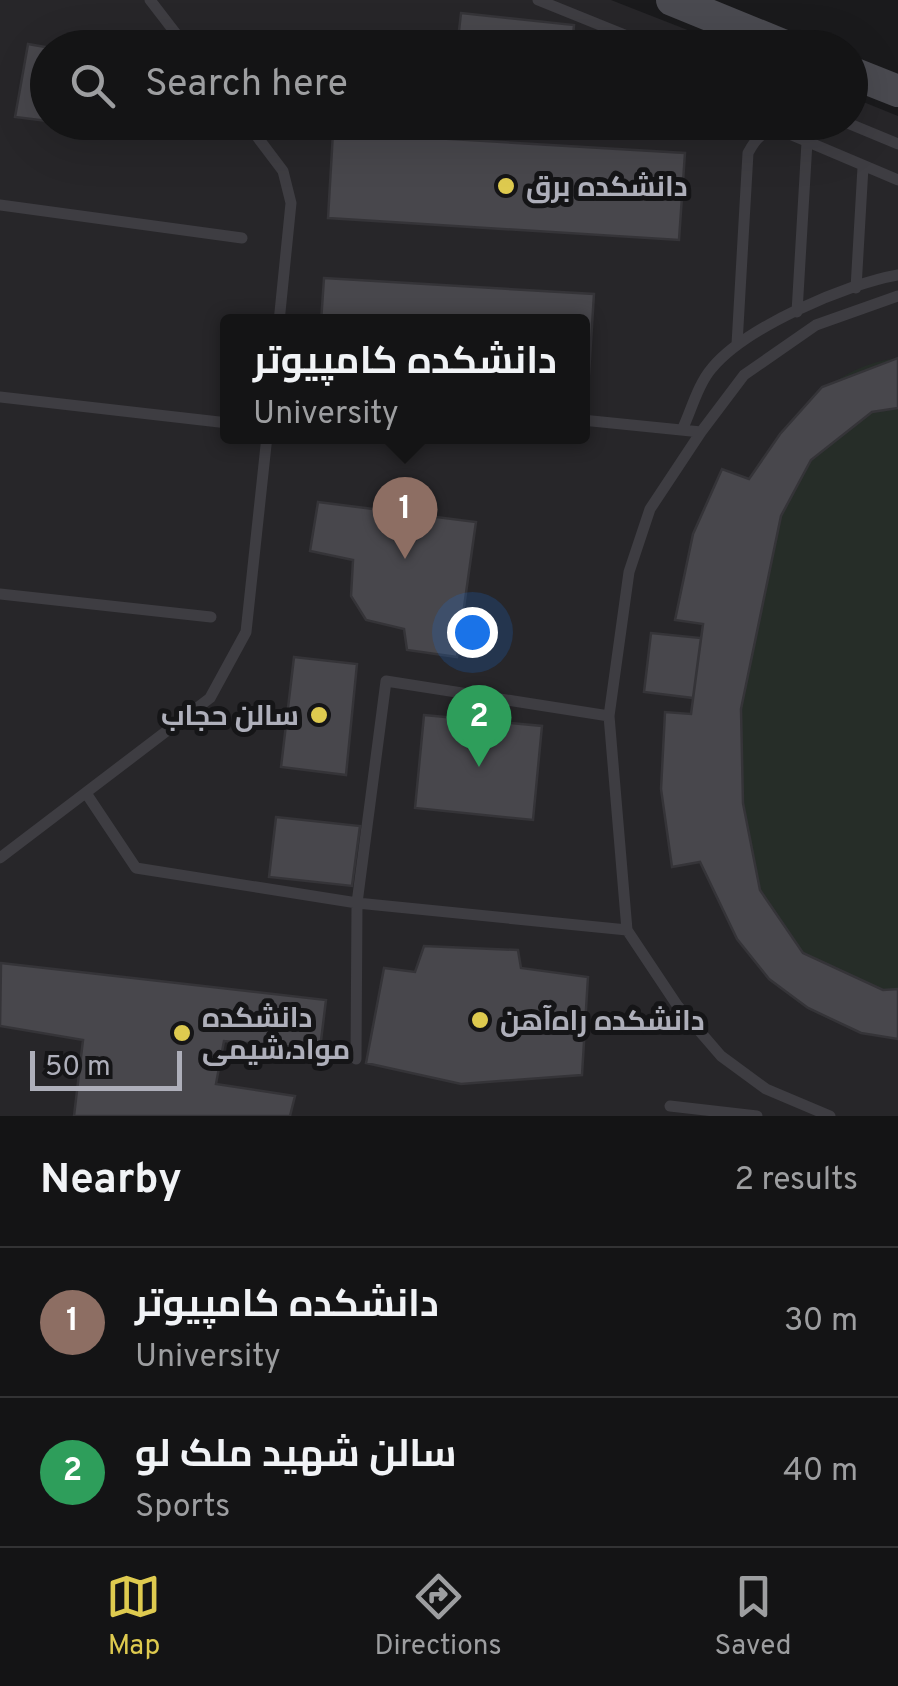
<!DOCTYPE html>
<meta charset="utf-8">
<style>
body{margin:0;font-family:Overpass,Cairo,sans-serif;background:#212122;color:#f1f3f6}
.scale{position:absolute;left:30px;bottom:25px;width:152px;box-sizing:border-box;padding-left:10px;border:5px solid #aeafba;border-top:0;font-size:28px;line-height:35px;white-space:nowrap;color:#aeafba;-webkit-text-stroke:8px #151517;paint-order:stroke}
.you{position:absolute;left:472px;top:632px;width:35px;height:35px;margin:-25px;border:8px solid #fff;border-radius:50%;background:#1a73e8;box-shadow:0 0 0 15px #1a73e833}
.badge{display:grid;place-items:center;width:65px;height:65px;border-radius:50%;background:#deca4f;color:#fff;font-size:32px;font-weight:700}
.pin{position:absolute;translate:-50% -82px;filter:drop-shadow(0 2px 5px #0008)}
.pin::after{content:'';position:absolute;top:52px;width:35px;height:30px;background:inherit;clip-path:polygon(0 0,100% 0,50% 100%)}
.popup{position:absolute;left:220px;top:314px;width:370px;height:130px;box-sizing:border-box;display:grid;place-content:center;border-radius:10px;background:#141415;filter:drop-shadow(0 2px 8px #0005);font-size:32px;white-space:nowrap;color:#9d9ea0}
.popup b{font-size:38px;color:#f1f3f6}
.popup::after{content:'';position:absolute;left:50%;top:100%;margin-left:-20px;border:20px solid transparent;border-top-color:#141415}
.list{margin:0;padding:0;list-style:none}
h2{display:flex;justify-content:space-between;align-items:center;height:130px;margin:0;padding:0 40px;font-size:42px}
h2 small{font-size:32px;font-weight:400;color:#9d9ea0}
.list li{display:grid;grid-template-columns:65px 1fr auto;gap:30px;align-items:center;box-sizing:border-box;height:150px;padding:0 40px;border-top:2px solid #333334}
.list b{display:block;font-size:38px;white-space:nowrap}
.list p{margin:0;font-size:32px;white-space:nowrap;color:#9d9ea0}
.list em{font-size:32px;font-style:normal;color:#9d9ea0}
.icon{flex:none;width:55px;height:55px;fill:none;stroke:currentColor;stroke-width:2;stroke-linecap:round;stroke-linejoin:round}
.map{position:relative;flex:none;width:898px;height:1116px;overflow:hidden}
.search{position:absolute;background:#141415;box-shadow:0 10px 40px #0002;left:30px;right:30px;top:30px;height:110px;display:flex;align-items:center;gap:25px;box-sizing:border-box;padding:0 35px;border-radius:55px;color:#9d9ea0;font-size:38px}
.sheet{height:430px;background:#141415}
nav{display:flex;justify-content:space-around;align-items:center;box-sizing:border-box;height:140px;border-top:2px solid #333334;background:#141415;font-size:28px;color:#9d9ea0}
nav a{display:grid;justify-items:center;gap:5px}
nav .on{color:#deca4f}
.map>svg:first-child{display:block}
</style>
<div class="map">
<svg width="898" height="1116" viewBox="0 0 898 1116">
<rect width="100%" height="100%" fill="#1a1a1c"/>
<path fill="#272629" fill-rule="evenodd" d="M0 0H611L731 47 48 48V122H850L851 97 898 116V1116H0ZM228 322H582V436H228Z"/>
<path fill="#262d28" d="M898 358V1039C780 1018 748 963 700 863L672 867 661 789 665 712 691 713 703 625 675 620 693 534 722 469 749 479C786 425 827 366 898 358Z"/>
<path fill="#48474c" stroke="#353438" stroke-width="2.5" d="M461 13 574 25 572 48H457Z
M28 44 51 48H48V121L15 117Z
M60 122H170L168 135Z
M333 132 685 153 679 240 328 218Z
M324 278 594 294 589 374H582V322H321Z
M898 358V408L872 412 811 460 781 516 741 709 743 803 760 890 803 953 883 990 898 989V1039L861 1033 808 1008 769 979 737 939 700 862 672 867 661 789 665 712 691 714 703 624 675 620 693 534 722 469 749 479 780 434 822 387Z
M318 502 476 522 457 657 407 650 404 629 366 620 351 596 353 560 310 551Z
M651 633 701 638 693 698 644 692Z
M294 657 357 664 346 775 281 767Z
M424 715 542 726 533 820 415 808Z
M276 817 360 826 352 886 269 877Z
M424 946 518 950 521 968 588 977 582 1075 461 1084 366 1063 384 968 415 972Z
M1 963 326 1000 320 1049 224 1041 216 1084 295 1096 290 1116H74L83 1040 0 1026Z"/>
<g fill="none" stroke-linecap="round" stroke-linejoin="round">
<path stroke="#3e3d42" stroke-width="11" d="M150 0 187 48
M538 0 657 48
M246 122 283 171 291 203 279 322
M845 122 898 144
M0 205 242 238
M856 288 863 167
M797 312 807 142
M737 344 748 153C756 138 762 131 780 130L898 180
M0 397 228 423
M582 420 701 432
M682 430C691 411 698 384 712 368 746 327 846 284 898 275
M0 594 211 617
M86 793 136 868 357 903 627 930
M0 858 210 698 246 632 267 436
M356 1059 357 903 386 681 609 716
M670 1106 757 1116
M830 1116 766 1089 721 1056 677 1005 627 930 609 716 629 572 650 509 701 432 744 375 816 325 898 296"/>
<path stroke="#4a4a50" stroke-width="32" d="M672 0 790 48
M850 72 898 91"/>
</g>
<g fill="#deca4f" stroke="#151517" stroke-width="4">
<circle cx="506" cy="186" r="10"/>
<circle cx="319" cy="715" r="10"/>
<circle cx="480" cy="1020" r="10"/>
<circle cx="182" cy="1033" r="10"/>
</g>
<g text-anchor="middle" stroke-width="10" stroke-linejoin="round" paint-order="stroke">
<g font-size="28" font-weight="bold" fill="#aeafba" stroke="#151517" text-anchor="start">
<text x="526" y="196">دانشکده برق</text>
<text x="299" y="725" text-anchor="end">سالن حجاب</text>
<text x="202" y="1027">دانشکده<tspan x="202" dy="32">مواد،شیمی</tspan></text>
<text x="500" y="1030">دانشکده راه‌آهن</text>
</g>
</g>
</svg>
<div class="scale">50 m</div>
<div class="you"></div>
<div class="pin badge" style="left:405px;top:559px;background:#8d6e63">1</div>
<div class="popup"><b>دانشکده کامپیوتر</b>University</div>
<div class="pin badge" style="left:479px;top:767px;background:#2e9e5b">2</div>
<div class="search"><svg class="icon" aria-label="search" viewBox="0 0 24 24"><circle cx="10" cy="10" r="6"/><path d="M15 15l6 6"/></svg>Search here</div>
</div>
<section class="sheet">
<h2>Nearby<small>2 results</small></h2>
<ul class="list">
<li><span class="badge" style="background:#8d6e63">1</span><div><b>دانشکده کامپیوتر</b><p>University</p></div><em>30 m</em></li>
<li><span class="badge" style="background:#2e9e5b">2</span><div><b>سالن شهید ملک لو</b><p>Sports</p></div><em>40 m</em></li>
</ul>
</section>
<nav>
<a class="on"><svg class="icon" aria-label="map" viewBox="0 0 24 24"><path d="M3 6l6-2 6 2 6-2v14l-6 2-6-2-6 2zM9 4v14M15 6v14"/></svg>Map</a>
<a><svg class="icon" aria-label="directions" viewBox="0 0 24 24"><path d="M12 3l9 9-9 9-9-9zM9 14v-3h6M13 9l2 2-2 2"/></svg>Directions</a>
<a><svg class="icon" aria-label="saved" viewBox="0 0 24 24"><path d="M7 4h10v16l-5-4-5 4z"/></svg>Saved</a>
</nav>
